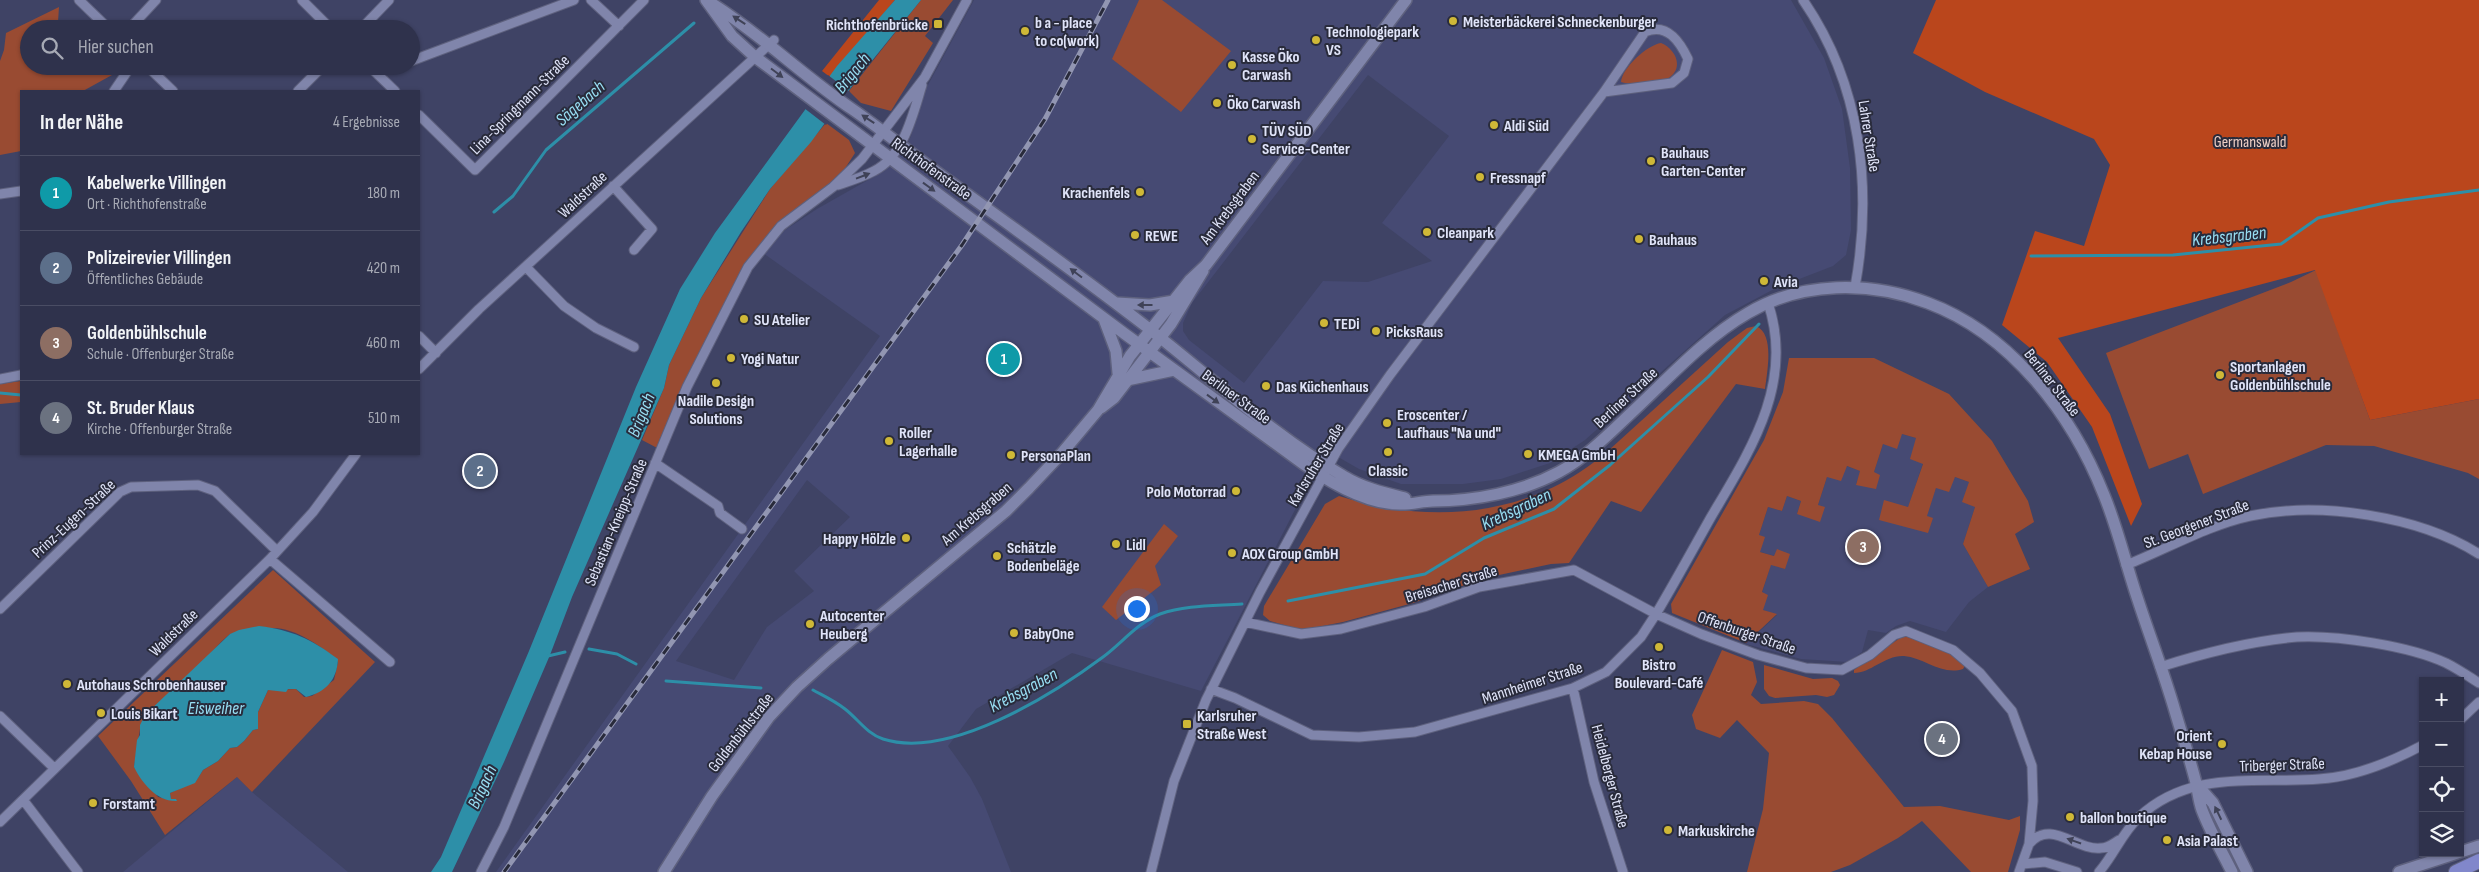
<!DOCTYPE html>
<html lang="de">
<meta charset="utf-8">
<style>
body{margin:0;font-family:"Sofia Sans Condensed",sans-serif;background:#373a53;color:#f1f3f6}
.controls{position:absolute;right:15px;bottom:15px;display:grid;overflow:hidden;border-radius:0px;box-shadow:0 1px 4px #0004}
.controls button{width:45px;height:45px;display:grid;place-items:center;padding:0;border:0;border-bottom:1px solid #4a4d64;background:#2f324c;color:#f1f3f6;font:25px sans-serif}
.you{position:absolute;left:1136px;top:608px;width:18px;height:18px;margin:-12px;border:4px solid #fff;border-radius:50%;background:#1a73e8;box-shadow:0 0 0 8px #1a73e833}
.badge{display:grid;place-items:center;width:32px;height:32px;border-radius:50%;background:#e797bd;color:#fff;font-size:16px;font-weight:700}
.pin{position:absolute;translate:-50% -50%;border:2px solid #fff;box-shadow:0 1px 5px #0006}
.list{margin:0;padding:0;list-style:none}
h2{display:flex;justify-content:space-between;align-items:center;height:65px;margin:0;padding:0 20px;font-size:21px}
h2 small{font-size:16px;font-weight:400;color:#a7aab5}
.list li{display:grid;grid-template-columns:32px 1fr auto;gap:15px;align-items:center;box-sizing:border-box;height:75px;padding:0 20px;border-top:1px solid #4a4d64}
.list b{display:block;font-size:19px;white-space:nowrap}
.list p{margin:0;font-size:16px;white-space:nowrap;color:#a7aab5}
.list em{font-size:16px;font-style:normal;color:#a7aab5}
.icon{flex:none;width:28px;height:28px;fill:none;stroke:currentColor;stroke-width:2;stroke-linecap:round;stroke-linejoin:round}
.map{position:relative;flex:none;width:2479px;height:872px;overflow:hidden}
.search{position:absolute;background:#2f324c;box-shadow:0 1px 4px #0004;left:20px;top:20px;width:400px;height:55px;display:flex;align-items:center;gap:12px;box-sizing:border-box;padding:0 18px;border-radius:28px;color:#a7aab5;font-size:19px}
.panel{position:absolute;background:#2f324c;box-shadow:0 1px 4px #0004;left:20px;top:90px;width:400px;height:365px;border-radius:0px}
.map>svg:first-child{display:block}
</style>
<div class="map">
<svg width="2479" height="872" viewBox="0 0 2479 872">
<rect width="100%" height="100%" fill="#3f4365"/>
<path fill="#464a73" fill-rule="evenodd" d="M974 0H1791L1824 58 1842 109 1850 168 1851 230 1846 255 1833 266 1776 288 1725 315 1585 440 1550 463 1501 479 1463 484H1401L1359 469 1326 450 1201 691 1072 653 976 709 948 746 970 777 982 799 1011 872H496L880 336 763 253 785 230 817 209 884 171 902 153 911 136 922 96ZM1368 75 1449 136 1382 223 1432 261 1368 282 1323 281 1244 383 1189 340 1183 331V323L1192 303ZM807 480 850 517 794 571 814 591 767 627 734 680 676 661Z
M1902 434 1916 438 1923 463 1908 508 1926 516 1936 488 1955 477 1969 482 1975 507 1963 544 1988 587 1969 602 1946 632 1910 621 1896 626 1886 633 1868 630 1862 652 1848 662 1801 659 1746 644 1777 615 1763 610 1762 593 1771 564 1785 569 1777 550 1775 556 1760 552 1759 535 1768 507 1782 511 1787 496 1801 501 1797 514 1818 505 1827 477 1846 466 1861 471 1856 484 1874 472 1883 444Z
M237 777 252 792 348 872H123Z"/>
<path fill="#994b32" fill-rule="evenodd" d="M921 0H953L925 36 933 43 891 111 861 103 849 91Z
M1139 0H1162L1231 51 1181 112 1112 59Z
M59 7 58 22 64 29H29V66H102L112 75 83 91H21V151L0 155V61L4 50 6 33Z
M1661 43C1676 49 1685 69 1667 79 1661 82 1627 85 1621 82 1622 68 1647 45 1661 43Z
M826 123 849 140 855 153 833 187 781 226 748 267 661 450 642 440 664 388 669 365 701 298 770 189Z
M2316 270 2370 420 2479 399V479L2468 473 2374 446 2326 445 2203 494 2188 454 2149 469 2106 353 2291 282Z
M1756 326C1775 334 1767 372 1765 389L1736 384 1641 512 1611 501 1569 563 1551 564 1485 578 1413 603 1343 622 1302 630 1270 621 1263 615 1264 606 1325 504 1339 496C1419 522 1508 519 1580 472 1602 458 1621 439 1641 421 1670 395 1699 368 1728 342L1747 328Z
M1789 358H1874L1949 394 1992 441 2028 501 2034 522 2015 534 2030 569 1988 587 1963 544 1975 507 1962 502 1969 482 1955 477 1949 492 1936 488 1927 516 1933 518 1928 533 1879 520 1884 500 1908 507 1923 464 1910 459 1916 438 1902 434 1897 449 1883 444 1874 472 1880 475 1876 489 1856 485 1860 471 1847 466 1841 481 1827 477 1818 505 1825 507 1820 522 1797 514 1801 501 1787 496 1782 511 1768 507 1759 535 1765 537 1760 552 1774 556 1777 549 1790 554 1785 569 1771 565 1762 592 1768 595 1763 610 1777 614 1746 643 1672 613 1671 604 1764 440 1783 392Z
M21 381V402L0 404V384Z
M1164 524 1178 536 1155 566 1161 585 1116 620 1102 607Z
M273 570 375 662 252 792 237 777 165 835 131 781 98 736ZM273 628C295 628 324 647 338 662L334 680 312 696 304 697 296 689 268 690 258 712V729L253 730 244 741 237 747 230 748 218 761 203 770 196 781 170 793 171 800 176 801 158 797 134 767 140 729 222 641 230 634Z
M1908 636 1917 637 1964 660 1966 664 1963 669C1942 676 1925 658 1904 656 1885 655 1871 673 1854 673V670L1900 638Z
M1722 650 1753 662 1757 682 1751 695 1761 704 1804 701 1818 704 1832 718 1904 807 1940 806 2009 820 2020 816V830L2008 872H1971L1922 821 1898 838 1850 865 1831 872H1747L1763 809 1769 753 1737 720 1720 738 1696 729 1692 715Z
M1764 665 1813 679 1832 678 1838 681 1840 685 1834 695 1827 697 1816 695 1775 698 1769 696 1764 689Z"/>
<path fill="#ba461c" d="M879 0H895L830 77 822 71Z
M1936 0H2479V399L2370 420 2315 270 2058 338 2110 414 2142 504 2131 526 2092 427 2047 362 2002 325 2035 231 2084 246 2110 165 2094 139 1985 92 1913 53Z"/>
<path fill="#2d8fa8" d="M895 0H921L858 78 811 142 770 189 741 232 701 298 669 365 664 388 572 597 550 655 504 762 452 872H431L441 857 529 651 636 387 680 289 715 233 837 66Z
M259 626C292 630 311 639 338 659 337 680 326 692 306 697L296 689H288L286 692 268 690 258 712V729L253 730 244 741 237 747 230 748 218 761 203 770 195 783 170 793 171 799H176L177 801C157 802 142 783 134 767L137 740 140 735V725L145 715 230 634 239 630Z"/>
<path fill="#3f4365" d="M828 75 850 92 826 125 804 108Z"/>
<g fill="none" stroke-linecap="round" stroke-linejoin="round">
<path stroke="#2d8fa8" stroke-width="3" d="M494 212 513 196 546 150 694 23
M2031 256 2173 255 2281 244 2318 218 2389 202 2479 190
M0 393 21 395
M1288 601 1425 574 1484 538 1554 509 1610 465 1708 377 1759 324
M589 649 617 654 636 664
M548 656 565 652
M666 681 761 688
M813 690C824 696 835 701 845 709 858 719 867 734 883 739 949 760 1052 695 1103 657 1122 643 1137 623 1160 614 1186 605 1215 606 1242 604"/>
<defs>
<path id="minor" d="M79 0 109 29
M302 0 331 29
M591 0 619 26
M1803 0C1861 84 1873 188 1855 287
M129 29 156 0
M361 29 389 0
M411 61 574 0
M147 66 173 91
M369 66 395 91
M377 73 396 66
M114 91 131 66
M298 91 323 66
M419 115 475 170 644 0
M838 185C850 181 863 177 874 171 904 156 913 114 922 85
M613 186 652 229 634 250
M0 194 21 191
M526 267 564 306 596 328 634 347
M419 336 436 353
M419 369 479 309 774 40
M0 379 21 375
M655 463 718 506 720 513 742 529
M270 559 390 662
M2126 565C2167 549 2208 525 2250 516 2320 501 2419 516 2479 554
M0 609 120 492 131 487 198 485 215 491 277 551
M1245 622 1301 634 1341 629 1424 607 1479 587 1574 570 1656 614 1701 634 1758 655 1806 668 1842 670 1870 655 1894 635 1906 631 1953 650 1980 673 2012 711 2032 766 2033 801 2029 844 2019 872
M2160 667C2204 653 2250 641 2297 637 2338 635 2409 646 2446 663 2458 669 2468 676 2479 683
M1573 688 1594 782 1623 872
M1211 689 1235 698 1312 735 1359 737 1415 732 1573 688 1606 672 1641 637 1656 614C1675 582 1693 549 1711 517 1750 451 1795 383 1768 303
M0 716 54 768
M2460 720 2479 702
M24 801 78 872
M0 822 270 559 313 512 356 454
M2029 844C2051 818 2076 851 2101 848 2108 848 2114 843 2119 840
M2023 864 2045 862 2077 872
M481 872 504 827 687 387 748 267 781 226 833 187 862 159 925 77 967 0
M1151 872 1174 781 1206 700 1260 592 1338 449 1390 375 1604 92 1645 32C1667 22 1680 42 1688 59L1684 73 1672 83 1604 92
M2099 872C2114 855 2122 833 2139 817 2190 769 2256 784 2319 779 2355 777 2391 762 2423 745"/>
<path id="tertiary" d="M706 0 732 36 755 57 1125 334 1305 465C1331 483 1366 504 1399 504 1410 505 1422 501 1433 501 1475 501 1522 492 1559 472 1585 458 1607 436 1628 416 1666 381 1703 339 1748 313 1802 281 1870 281 1928 303 2011 334 2072 414 2104 495 2118 529 2126 565 2138 600 2150 637 2164 673 2175 711 2182 735 2190 759 2196 783 2198 792 2199 802 2202 810 2210 831 2222 852 2232 872
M711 3C761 34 803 76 852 109 881 129 909 152 938 173 1005 222 1073 270 1139 321 1207 373 1270 434 1345 477 1363 488 1385 493 1405 498
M1117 303 1150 305 1174 301
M1104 319 1116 351 1118 373
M1127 380 1174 370
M1101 408 1114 398 1171 324 1203 271
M2198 786 2213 803 2247 872
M664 872 712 796 769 717 797 687 828 659 1006 511 1029 488 1062 453 1098 410 1130 356 1190 280 1206 265 1406 0
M2399 872 2479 846"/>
<path id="primary" d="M2456 872 2479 861"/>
</defs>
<use href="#minor" stroke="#5e617e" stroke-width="11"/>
<use href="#tertiary" stroke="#5e617e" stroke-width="14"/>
<use href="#primary" stroke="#5e617e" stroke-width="16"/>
<use href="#minor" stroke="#8085ab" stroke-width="9"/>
<use href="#tertiary" stroke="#8085ab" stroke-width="11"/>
<use href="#primary" stroke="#8187cb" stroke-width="14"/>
<defs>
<path id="rail" d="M504 872 962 245 1045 119 1108 0"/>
</defs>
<use href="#rail" stroke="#9296b2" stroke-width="5"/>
<use href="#rail" stroke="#292b3b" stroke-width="3" stroke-dasharray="9" stroke-linecap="butt"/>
</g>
<defs><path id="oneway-solid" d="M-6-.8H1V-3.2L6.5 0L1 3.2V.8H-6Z" transform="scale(1.25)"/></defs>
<g fill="#3f4257">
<use href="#oneway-solid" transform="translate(739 20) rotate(-147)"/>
<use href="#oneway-solid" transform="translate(777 73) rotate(37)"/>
<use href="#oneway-solid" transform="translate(868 119) rotate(-147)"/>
<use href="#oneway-solid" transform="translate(863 176) rotate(-21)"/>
<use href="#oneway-solid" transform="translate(929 187) rotate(36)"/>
<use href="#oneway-solid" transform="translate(1076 273) rotate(-143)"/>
<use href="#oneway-solid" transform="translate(1145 305) rotate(180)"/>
<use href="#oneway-solid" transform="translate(1213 399) rotate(36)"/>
<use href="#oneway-solid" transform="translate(2218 813) rotate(-116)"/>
<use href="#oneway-solid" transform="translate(2074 841) rotate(-161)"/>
</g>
<g fill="#cfb837" stroke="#292b3b" stroke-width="2">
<circle cx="1453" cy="21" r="5"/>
<rect x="933" y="19" width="10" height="10" rx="2.5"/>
<circle cx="1025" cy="31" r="5"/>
<circle cx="1316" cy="40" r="5"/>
<circle cx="1232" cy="65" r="5"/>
<circle cx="1217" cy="103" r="5"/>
<circle cx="1494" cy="125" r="5"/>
<circle cx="1252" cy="139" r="5"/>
<circle cx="1651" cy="161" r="5"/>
<circle cx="1480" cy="177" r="5"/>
<circle cx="1140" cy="192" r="5"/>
<circle cx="1427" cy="232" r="5"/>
<circle cx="1135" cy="235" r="5"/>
<circle cx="1639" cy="239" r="5"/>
<circle cx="1764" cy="281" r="5"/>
<circle cx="744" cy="319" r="5"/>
<circle cx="1324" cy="323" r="5"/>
<circle cx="1376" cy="331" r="5"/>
<circle cx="731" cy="358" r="5"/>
<circle cx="2220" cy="375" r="5"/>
<circle cx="716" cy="383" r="5"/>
<circle cx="1266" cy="386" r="5"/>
<circle cx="1387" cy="423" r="5"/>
<circle cx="889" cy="441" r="5"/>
<circle cx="1388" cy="452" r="5"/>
<circle cx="1528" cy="454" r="5"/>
<circle cx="1011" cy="455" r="5"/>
<circle cx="1236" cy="491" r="5"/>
<circle cx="906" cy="538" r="5"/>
<circle cx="1116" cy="544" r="5"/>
<circle cx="1232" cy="553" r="5"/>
<circle cx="997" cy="556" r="5"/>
<circle cx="810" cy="624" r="5"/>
<circle cx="1014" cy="633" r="5"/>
<circle cx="1659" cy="647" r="5"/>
<circle cx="67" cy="684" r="5"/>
<circle cx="101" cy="713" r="5"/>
<rect x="1182" y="719" width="10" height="10" rx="2.5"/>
<circle cx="2222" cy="744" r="5"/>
<circle cx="93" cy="803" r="5"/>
<circle cx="2070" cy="817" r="5"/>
<circle cx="1668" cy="830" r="5"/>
<circle cx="2167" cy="840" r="5"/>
</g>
<g text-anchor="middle" stroke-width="4" stroke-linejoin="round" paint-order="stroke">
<g font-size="16" font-weight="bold" fill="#e0e4f9" stroke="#292b3b" text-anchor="start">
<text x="1463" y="27">Meisterbäckerei Schneckenburger</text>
<text x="1035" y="28">b a - place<tspan x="1035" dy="18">to co(work)</tspan></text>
<text x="928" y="30" text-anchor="end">Richthofenbrücke</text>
<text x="1326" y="37">Technologiepark<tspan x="1326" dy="18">VS</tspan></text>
<text x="1242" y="62">Kasse Öko<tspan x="1242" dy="18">Carwash</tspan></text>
<text x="1227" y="109">Öko Carwash</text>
<text x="1504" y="131">Aldi Süd</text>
<text x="1262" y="136">TÜV SÜD<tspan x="1262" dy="18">Service-Center</tspan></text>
<text x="1661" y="158">Bauhaus<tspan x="1661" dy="18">Garten-Center</tspan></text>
<text x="1490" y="183">Fressnapf</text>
<text x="1130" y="198" text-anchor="end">Krachenfels</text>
<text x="1437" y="238">Cleanpark</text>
<text x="1145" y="241">REWE</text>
<text x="1649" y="245">Bauhaus</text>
<text x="1774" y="287">Avia</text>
<text x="754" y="325">SU Atelier</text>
<text x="1334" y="329">TEDi</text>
<text x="1386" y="337">PicksRaus</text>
<text x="741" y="364">Yogi Natur</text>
<text x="2230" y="372">Sportanlagen<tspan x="2230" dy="18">Goldenbühlschule</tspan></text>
<text x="1276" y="392">Das Küchenhaus</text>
<text x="716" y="406" text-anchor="middle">Nadile Design<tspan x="716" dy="18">Solutions</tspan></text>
<text x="1397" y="420">Eroscenter /<tspan x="1397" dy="18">Laufhaus "Na und"</tspan></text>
<text x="899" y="438">Roller<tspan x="899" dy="18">Lagerhalle</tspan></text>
<text x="1538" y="460">KMEGA GmbH</text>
<text x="1021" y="461">PersonaPlan</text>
<text x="1388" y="476" text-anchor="middle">Classic</text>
<text x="1226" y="497" text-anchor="end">Polo Motorrad</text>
<text x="896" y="544" text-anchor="end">Happy Hölzle</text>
<text x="1126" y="550">Lidl</text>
<text x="1007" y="553">Schätzle<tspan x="1007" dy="18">Bodenbeläge</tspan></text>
<text x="1242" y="559">AOX Group GmbH</text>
<text x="820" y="621">Autocenter<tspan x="820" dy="18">Heuberg</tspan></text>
<text x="1024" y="639">BabyOne</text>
<text x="1659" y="670" text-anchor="middle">Bistro<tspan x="1659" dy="18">Boulevard-Café</tspan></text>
<text x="77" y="690">Autohaus Schrobenhauser</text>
<text x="111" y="719">Louis Bikart</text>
<text x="1197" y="721">Karlsruher<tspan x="1197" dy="18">Straße West</tspan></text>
<text x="2212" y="741" text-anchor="end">Orient<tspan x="2212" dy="18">Kebap House</tspan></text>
<text x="103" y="809">Forstamt</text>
<text x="2080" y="823">ballon boutique</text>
<text x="1678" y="836">Markuskirche</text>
<text x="2177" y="846">Asia Palast</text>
</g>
<g font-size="16" fill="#e0e4f9" stroke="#292b3b">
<text transform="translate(519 104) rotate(-45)" y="6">Lina-Springmann-Straße</text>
<text transform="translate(1870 136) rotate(81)" y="6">Lahrer Straße</text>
<text transform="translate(932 168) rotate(36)" y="6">Richthofenstraße</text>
<text transform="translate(582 194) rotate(-43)" y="6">Waldstraße</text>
<text transform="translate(1229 207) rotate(-53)" y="6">Am Krebsgraben</text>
<text transform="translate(2053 382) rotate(52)" y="6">Berliner Straße</text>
<text transform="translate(1237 396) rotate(36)" y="6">Berliner Straße</text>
<text transform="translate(1625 397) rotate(-43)" y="6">Berliner Straße</text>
<text transform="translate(1315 464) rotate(-59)" y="6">Karlsruher Straße</text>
<text transform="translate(976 513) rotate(-41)" y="6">Am Krebsgraben</text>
<text transform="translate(73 518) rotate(-43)" y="6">Prinz-Eugen-Straße</text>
<text transform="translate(615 522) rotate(-67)" y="6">Sebastian-Kneipp-Straße</text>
<text transform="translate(2196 523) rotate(-21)" y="6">St. Georgener Straße</text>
<text transform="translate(1451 583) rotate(-17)" y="6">Breisacher Straße</text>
<text transform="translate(173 632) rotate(-44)" y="6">Waldstraße</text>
<text transform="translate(1747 632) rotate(19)" y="6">Offenburger Straße</text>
<text transform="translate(1532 682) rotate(-18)" y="6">Mannheimer Straße</text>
<text transform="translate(740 732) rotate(-52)" y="6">Goldenbühlstraße</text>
<text transform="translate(2282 764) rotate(-2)" y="6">Triberger Straße</text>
<text transform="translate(1611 776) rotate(75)" y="6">Heidelberger Straße</text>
</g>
<g font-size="16" fill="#edcec4" stroke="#292b3b">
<text x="2250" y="147">Germanswald</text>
</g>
<g font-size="18" font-style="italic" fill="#98def3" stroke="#292b3b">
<text transform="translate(852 73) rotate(-51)" y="6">Brigach</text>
<text transform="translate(580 103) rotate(-41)" y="6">Sägebach</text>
<text transform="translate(2229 236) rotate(-6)" y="6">Krebsgraben</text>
<text transform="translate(641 415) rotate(-68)" y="6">Brigach</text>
<text transform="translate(1516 509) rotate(-25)" y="6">Krebsgraben</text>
<text transform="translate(1023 690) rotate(-28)" y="6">Krebsgraben</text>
<text x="216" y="714">Eisweiher</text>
<text transform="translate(482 787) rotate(-65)" y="6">Brigach</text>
</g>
</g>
</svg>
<div class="controls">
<button>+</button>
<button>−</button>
<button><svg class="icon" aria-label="locate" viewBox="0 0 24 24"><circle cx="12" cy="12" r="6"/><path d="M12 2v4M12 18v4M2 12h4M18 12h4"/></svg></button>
<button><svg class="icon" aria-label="layers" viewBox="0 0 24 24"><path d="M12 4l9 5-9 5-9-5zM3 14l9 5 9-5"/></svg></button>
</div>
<div class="you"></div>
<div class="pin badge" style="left:1004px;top:359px;background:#0f9aa8">1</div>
<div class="pin badge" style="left:480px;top:471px;background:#5c6f8a">2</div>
<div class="pin badge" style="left:1863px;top:547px;background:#8d6e63">3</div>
<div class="pin badge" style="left:1942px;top:739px;background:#6b7280">4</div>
<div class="search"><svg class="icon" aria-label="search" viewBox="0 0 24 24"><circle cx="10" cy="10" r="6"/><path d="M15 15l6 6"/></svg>Hier suchen</div>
<section class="panel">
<h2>In der Nähe<small>4 Ergebnisse</small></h2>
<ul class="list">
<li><span class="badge" style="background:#0f9aa8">1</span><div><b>Kabelwerke Villingen</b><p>Ort · Richthofenstraße</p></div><em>180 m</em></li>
<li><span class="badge" style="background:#5c6f8a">2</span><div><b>Polizeirevier Villingen</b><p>Öffentliches Gebäude</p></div><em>420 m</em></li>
<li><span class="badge" style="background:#8d6e63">3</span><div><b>Goldenbühlschule</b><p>Schule · Offenburger Straße</p></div><em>460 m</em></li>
<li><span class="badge" style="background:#6b7280">4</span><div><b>St. Bruder Klaus</b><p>Kirche · Offenburger Straße</p></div><em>510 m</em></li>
</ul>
</section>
</div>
